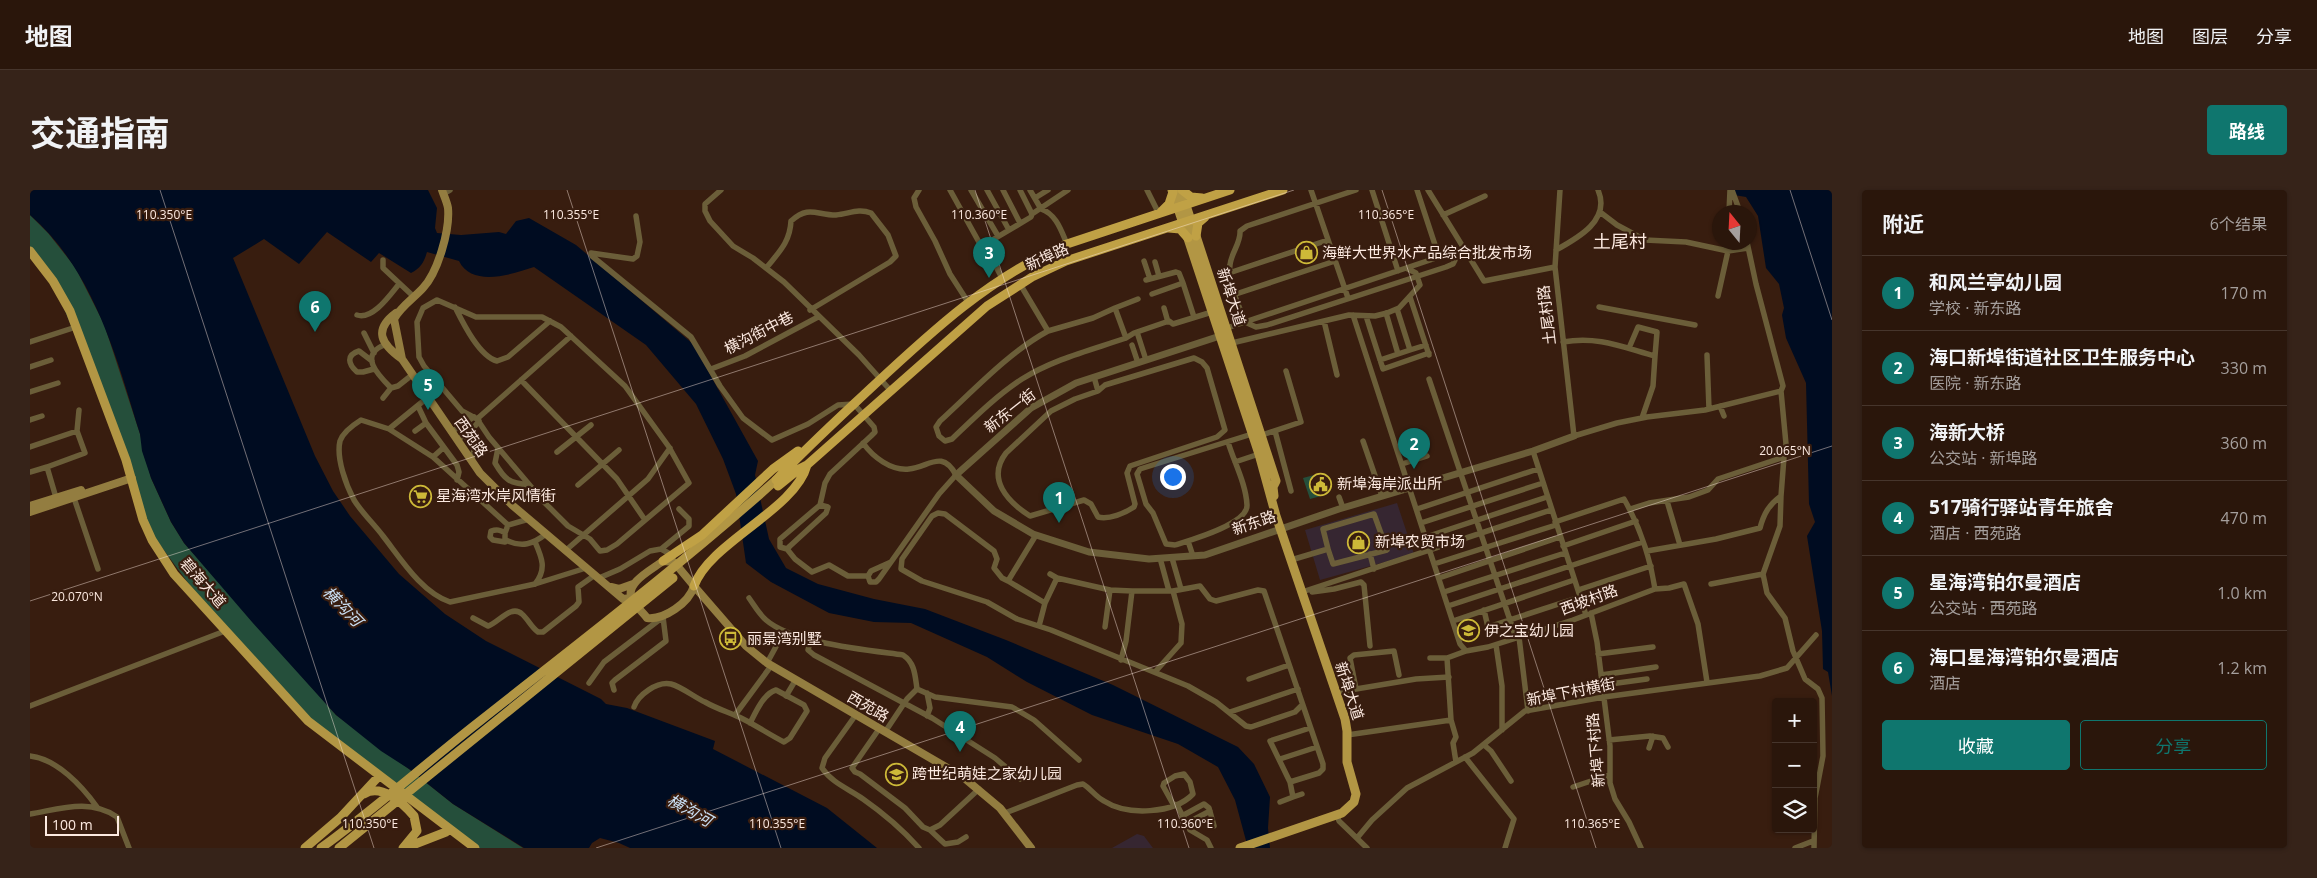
<!DOCTYPE html>
<html lang="zh">
<meta charset="utf-8">
<style>
body{margin:0;font-family:"Open Sans","Noto Sans SC",sans-serif;background:#362319;color:#f1f3f6}
.controls{position:absolute;right:15px;bottom:15px;display:grid;overflow:hidden;border-radius:5px;box-shadow:0 1px 4px #0004}
.controls button{width:45px;height:45px;display:grid;place-items:center;padding:0;border:0;border-bottom:1px solid #46352c;background:#2a160b;color:#f1f3f6;font:25px sans-serif}
.compass{position:absolute;left:1682px;top:15px;width:45px;height:45px;border-radius:50%;background:#2a160b;box-shadow:0 1px 4px #0004;rotate:342deg}
.scale{position:absolute;left:15px;bottom:12px;width:74px;box-sizing:border-box;padding-left:5px;border:2px solid #fce9e0;border-top:0;font-size:14px;line-height:18px;white-space:nowrap;color:#fce9e0;-webkit-text-stroke:4px #381d0f;paint-order:stroke}
.you{position:absolute;left:1142px;top:286px;width:18px;height:18px;margin:-12px;border:4px solid #fff;border-radius:50%;background:#1a73e8;box-shadow:0 0 0 8px #1a73e833}
.badge{display:grid;place-items:center;width:32px;height:32px;border-radius:50%;background:#0f766e;color:#fff;font-size:16px;font-weight:700}
.pin{position:absolute;translate:-50% -41px;filter:drop-shadow(0 1px 2px #0008)}
.pin::after{content:'';position:absolute;top:26px;width:18px;height:15px;background:inherit;clip-path:polygon(0 0,100% 0,50% 100%)}
.list{margin:0;padding:0;list-style:none}
h2{display:flex;justify-content:space-between;align-items:center;height:65px;margin:0;padding:0 20px;font-size:21px}
h2 small{font-size:16px;font-weight:400;color:#a59f9d}
.list li{display:grid;grid-template-columns:32px 1fr auto;gap:15px;align-items:center;box-sizing:border-box;height:75px;padding:0 20px;border-top:1px solid #46352c}
.list b{display:block;font-size:19px;white-space:nowrap}
.list p{margin:0;font-size:16px;white-space:nowrap;color:#a59f9d}
.list em{font-size:16px;font-style:normal;color:#a59f9d}
.actions{display:flex;gap:10px;padding:15px 20px}
.actions a{flex:1;padding:11px 0;border:1px solid #0f766e;border-radius:5px;text-align:center;font-size:18px;color:#0f766e}
.actions .main{background:#0f766e;color:#fff}
.icon{flex:none;width:28px;height:28px;fill:none;stroke:currentColor;stroke-width:2;stroke-linecap:round;stroke-linejoin:round}
.map{position:relative;flex:none;width:1802px;height:658px;overflow:hidden;border-radius:5px}
header{display:flex;align-items:center;gap:30px;box-sizing:border-box;height:70px;padding:0 25px;background:#2a160b;border-bottom:1px solid #46352c}
header strong{font-size:24px}
nav{display:flex;gap:28px;margin-inline-start:auto;font-size:18px}
.intro{display:flex;align-items:center;justify-content:space-between;box-sizing:border-box;height:120px;padding:0 30px}
h1{margin:0;font-size:35px}
.button{padding:12px 22px;border-radius:5px;background:#0f766e;color:#fff;font-size:18px;font-weight:700}
main{display:flex;gap:30px;padding:0 30px}
aside{flex:1;background:#2a160b;border-radius:5px;box-shadow:0 1px 4px #0004}
.map>svg:first-child{display:block}
</style>
<header>
<strong>地图</strong>
<nav><a>地图</a><a>图层</a><a>分享</a></nav>
</header>
<div class="intro"><h1>交通指南</h1><a class="button">路线</a></div>
<main>
<div class="map">
<svg width="1802" height="658" viewBox="0 0 1802 658">
<rect width="100%" height="100%" fill="#381d0f"/>
<path fill="#362631" d="M1367 313 1384 364 1290 390 1275 340Z
M1107 644 1114 646 1123 658H1082Z"/>
<path fill="#254f3b" d="M0 25 18 43 45 77 74 134 110 244 121 288 141 332 154 353 306 525 379 579 423 614 493 658H448L278 531 176 417 116 336 92 260 21 87 0 63Z
M1284 285 1291 306 1280 309 1273 288Z"/>
<path fill="#000c21" d="M0 0H398L407 18 405 38 407 43 431 45 469 42 476 44 486 31 499 28 546 55 663 154 728 271 725 285 739 349 756 378 788 394 844 409 895 419 976 450 1083 495 1208 557 1224 574 1240 607 1238 638 1240 658H1218L1205 610 1188 577 1148 554 1062 525 997 492 957 467 881 433 844 432 799 423 741 392 716 373 706 304 693 269 666 214 616 155 504 77C483 84 442 98 429 71L397 62C394 72 391 78 381 83L349 63 341 72 297 42 269 74 234 49 203 68 285 266 303 301 320 326 369 384 415 424 456 451 571 509 576 514 597 518 685 551 683 559 797 618 847 658H600L589 653 570 648 562 653 559 658H494L423 614 379 579 351 561 306 525 222 432 154 353 141 332 121 288 112 261 110 244C86 166 64 81 0 25Z
M1702 0H1802V506L1798 482 1793 479 1792 441 1777 346 1785 332 1779 314 1776 193 1756 148 1752 125 1754 118 1749 94 1736 78 1728 26 1716 7 1704 5Z"/>
<g fill="none" stroke-linecap="round" stroke-linejoin="round">
<path stroke="#6b5e39" stroke-width="5.5" d="M691 0 675 14V21L680 31 703 56 723 68 754 92 829 165 861 201
M889 0 884 8 886 17 905 51 920 84 938 112
M920 0 950 54 956 58 972 88
M941 0 968 46
M957 0 979 40
M973 0 990 33
M1000 0 1011 19C1026 24 1031 40 1037 54
M1117 0 1129 24
M1281 0 1318 108
M1342 0 1368 81
M1398 0 1454 91 1525 77
M1530 0 1525 77 1544 246 1587 233 1617 227 1675 220 1751 201 1753 196 1726 94 1717 52
M1702 0 1710 22
M413 4 420 0
M1005 8 1018 0
M1570 22 1587 35 1615 50 1656 52 1698 61 1718 58
M1699 22 1700 0
M1002 24 1038 0
M1413 25 1455 6
M606 26 610 52 607 66 603 69 561 63 562 66 661 147 690 196 713 228 742 250 778 234 808 215 824 214 844 237 845 242 841 246 800 284 795 293 790 315 750 349V357L757 359 760 356 796 323 798 317 790 315
M956 58 959 52 1001 27 1002 24 990 0
M1526 60C1548 48 1581 30 1568 0
M353 70V78L383 106
M1114 71 1120 89
M1125 72 1129 86
M737 77C749 62 760 52 761 31 779 15 786 25 806 25 819 24 828 18 841 23L858 45 866 66 860 72 780 120
M1199 83 1298 50
M1116 90 1146 82 1149 83 1153 93
M990 94 1018 141C979 162 943 201 910 231L906 237 909 246 915 251 922 249C944 228 966 206 992 189 1024 169 1061 160 1096 148L1085 118 1063 128 1018 141
M1122 104 1153 93 1164 127
M1206 104 1305 71
M1688 106 1698 61 1697 52
M1380 107 1399 165
M407 110 446 127H512L531 137 595 196 639 257 659 293 587 354 577 360 570 361 560 349 538 336 514 312 459 247 447 229 432 221 394 176 389 167 387 132 393 118Z
M425 117C433 133 449 166 467 171L478 167 520 131
M1569 117 1665 135
M1085 118 1108 109
M1134 118 1138 132
M1367 119 1380 160 1368 164
M327 125C343 130 360 105 369 94
M1323 125 1430 454 1436 461 1458 457 1543 430 1625 399 1639 398 1654 394 1668 434 1677 492
M1336 126 1353 179 1399 163
M1294 131 1307 185
M1215 132 1226 137 1237 135 1416 77 1423 74 1425 70 1423 66 1419 64 1409 67
M1215 132C1209 115 1197 93 1200 75 1201 63 1211 53 1210 41L1217 36 1326 0
M1197 138 1409 67 1387 0
M1107 142 1116 170
M334 143 344 163
M1096 148 1104 143 1139 131 1143 134 1182 122
M0 152 46 137
M1533 152C1568 146 1592 157 1625 166L1623 196 1612 228
M1202 153 1319 125 1345 126 1357 123 1369 118 1390 95 1386 83 1376 78
M357 154C327 164 348 185 361 198L368 196 382 185
M1102 155 1108 173
M1599 158 1608 137 1627 142 1625 166
M1380 160 1396 155
M1677 165 1679 219
M1350 170 1368 164 1356 123
M342 171 329 161C316 165 318 174 327 182H333L344 179
M0 177 21 170
M681 179 715 166 788 127
M1064 187 1068 201 1045 209 1021 221 976 263C956 289 978 312 1000 326L1054 310 1061 314 1068 327C1079 330 1095 323 1104 317L1105 314 1097 283 1100 276 1187 247 1195 240 1177 178 1172 172 1164 168 1075 195 1068 201
M1399 189 1486 448
M491 190 587 289 615 330
M0 202 28 193
M353 208 361 198
M397 208 359 239 331 230C323 235 313 242 310 251 306 268 316 295 324 310 332 323 344 334 353 346 371 369 391 402 420 412L505 394 556 378
M388 216 396 233 427 275 429 282 427 290
M1690 216 1694 226
M447 229 541 146
M0 230 12 226
M429 237 444 227
M359 239 403 267 478 335 499 329
M385 241 396 233
M1245 241 1261 301
M421 242 429 237 444 258 442 272
M1232 245 1271 232 1256 181
M427 250 441 241 449 231
M1333 251 1352 306
M1198 252C1204 272 1216 294 1217 315 1218 334 1161 350 1145 355L1136 354 1123 323 1116 314 1107 284 1110 279 1222 244
M833 253C843 267 861 281 879 279 899 277 912 259 926 285L909 304 849 389 846 392H840L838 386 841 381 861 372
M0 257 47 241
M468 258 465 273C475 290 479 293 499 295
M1503 261 1556 425
M527 262 561 235
M403 267 413 258
M1205 272 1229 264
M1372 274 1397 266
M0 282 17 277
M548 295 589 260
M43 305 68 379
M1751 306 1750 336 1733 384 1737 403 1755 428 1763 461 1775 489 1788 499 1792 508 1793 566 1785 608 1784 658
M1309 307 1313 318
M27 311 17 277 55 263 47 241 49 220
M1637 311 1650 355
M1387 319 1508 279
M1600 319 1619 313 1659 307 1678 300 1688 289 1754 267 1756 254 1751 201
M1525 332 1594 309C1610 337 1620 367 1625 399
M1391 333 1513 293
M475 343V352L463 350 460 347 461 341C467 339 470 340 475 343L478 335
M1006 345 978 391 972 388 964 378 967 369 964 361 915 324 908 323 902 326 872 369 871 379 892 391 957 412 987 429 1021 440 1158 496 1186 512 1216 536 1221 537 1265 522 1272 515
M1396 347 1517 307
M476 350C492 358 503 354 516 344
M1158 351 1163 366
M505 352C512 368 517 379 505 394
M1533 356 1606 331
M631 359 659 336V329L649 319
M757 359 765 369 782 382 799 375 818 386H838
M535 361 618 289 640 258
M1617 361 1686 349 1730 338C1734 323 1739 315 1751 306L1754 267
M1340 364 1344 379
M1130 368 1139 401
M1142 368 1151 399
M1261 370 1298 359 1293 339 1344 324 1357 360 1303 374 1298 359
M1404 374 1526 335
M1020 384 1027 388
M569 388 590 379 620 361 631 359 642 365
M1409 388 1530 347
M978 391 1015 413 1009 436
M1681 394 1733 384
M1080 400 1102 401 1096 451 1091 470
M1548 400 1621 376
M1102 401H1143L1170 396 1180 409 1186 411 1228 400 1234 401 1293 574V579L1289 583 1260 592
M1272 402 1521 320
M1282 402 1304 399 1331 392 1334 395 1340 456
M1414 402 1535 363
M719 408C724 415 729 424 736 430 762 453 837 460 873 465 885 473 885 485 887 499L877 509 855 542
M1015 413 1027 388 1080 400 1075 437
M1418 416 1613 352
M1454 420 1458 437 1550 407
M1561 423 1567 452 1580 556V593L1585 609 1599 632 1611 658
M443 428 458 436C468 433 481 414 492 424 498 429 501 437 508 442H513L546 416 549 412 548 397 565 385
M1423 431 1544 390
M1489 447 1498 521
M781 449 778 460 784 465 902 528 965 568 990 589
M1466 455 1472 496V540
M1568 464 1623 457
M1400 468H1417
M737 473 754 442
M1125 482 1151 453 1152 434 1143 401
M1571 485 1626 477
M1219 489 1259 475
M559 493 574 472 633 427
M1573 495 1617 489
M887 499 905 507 982 517 1004 530 1049 570
M1326 499 1386 489 1419 487
M584 500 582 493 585 490 636 451 633 427
M1305 502 1326 499 1320 468 1324 465 1364 461 1369 485
M756 506 765 491
M0 516 195 441
M604 517C608 505 627 491 641 494 652 497 664 507 675 512 687 519 701 523 713 529 727 536 740 545 754 552L760 548 777 521 774 515 746 500C733 504 726 522 720 533
M1200 522 1268 499
M705 525 741 476
M825 526 795 568 792 578C802 593 819 599 833 609 853 623 872 639 889 658
M897 526 900 518 897 503
M849 539 822 578 825 582 830 584 875 618 893 637 900 640 910 635 949 599
M1317 545 1421 530
M1579 550 1620 546 1633 548 1638 557
M1454 555 1461 561 1481 591
M1619 558 1623 546
M0 566C27 569 52 596 67 617
M1435 567 1484 629 1475 658
M1250 569 1287 557
M1426 572 1423 553 1426 547 1421 530 1417 468 1436 461
M1543 597 1579 585
M1263 607 1272 604
M1250 612 1263 607 1260 592 1240 551 1280 538
M975 623 1047 595 1053 594C1061 599 1066 607 1074 611 1097 626 1144 624 1163 604L1160 592 1154 584 1145 586 1134 593 1133 596 1143 614 1147 615 1160 640 1177 650 1181 658
M0 624C30 619 60 608 87 627L99 658
M1307 625 1309 631 1337 658
M1152 626 1174 614 1179 618 1184 636
M1157 633 1180 621
M900 640 915 654 928 652 936 647
M1327 648 1342 630 1377 598 1443 563 1495 521 1574 507 1730 486 1757 478 1786 445
M1765 658 1783 651"/>
<path stroke="#6b5e39" stroke-width="7" d="M1190 146 1046 193 1001 218 926 285 964 321 1003 344 1059 362 1119 369 1175 365 1309 319 1503 261 1544 246"/>
<path stroke="#937d40" stroke-width="8" d="M412 0C414 6 417 12 418 18 420 40 408 82 393 98 383 109 371 116 364 129L372 169 450 283 482 315 593 409 601 408
M366 123C343 140 351 154 372 169
M0 316 51 300
M0 322 102 288
M633 371 644 372 664 396C659 413 634 430 617 428 613 422 605 416 602 409 594 393 623 379 633 371Z
M664 396 716 456 737 473 933 587 970 618 1001 658
M581 397 589 399 603 394"/>
<path stroke="#b29644" stroke-width="9" d="M1142 0 1229 264 1246 326 1315 529 1317 541V572L1326 604 1324 612 1312 623 1210 658
M1151 0 1246 291 1243 297 1244 306
M0 61 23 91 40 121 96 270 113 330 122 350 144 384 278 531 445 658
M334 604C351 593 373 613 384 626L387 641 373 658
M275 658 310 628 349 586
M291 658C346 618 396 573 450 531 550 452 651 375 746 290
M309 658 643 388
M375 658 416 642"/>
<path stroke="#c0a145" stroke-width="9" d="M1152 0 1161 7 1172 8
M1131 22 1139 14 1143 2
M1139 38 1150 39 1158 48
M1166 46 1168 33 1175 27
M746 290C777 257 809 228 842 197 901 142 961 86 1037 54L1200 0
M748 296 769 279 777 275 957 116 1002 87 1036 71 1253 0
M633 371 672 345 743 279 768 261
M664 396C680 352 765 320 777 275"/>
</g>
<path fill="none" stroke="#fce9e0" stroke-width="1" stroke-opacity="0.45" d="M130 0 344 658M537 0 751 658M945 0 1159 658M1352 0 1566 658M1760 0 1802 130M0 411 1264 0M566 658 1802 256"/>
<defs>
<symbol id="shop-ring" viewBox="-11 -11 22 22"><circle r="9.5" fill="#381d0f" stroke="#cdb938" stroke-width="1.5"/><path d="M-5-2.5h2.3a2.7 3.5 0 0 1 5.4 0H5L5.5 6h-11ZM-1.5-2.5h3a1.5 2.3 0 0 0-3 0Z" fill="#cdb938"/></symbol>
<symbol id="civic-ring" viewBox="-11 -11 22 22"><circle r="9.5" fill="#381d0f" stroke="#cdb938" stroke-width="1.5"/><path d="M-.6-6.5H3V-4.5H.6V-3L4-1V1h2V6H-6V1h2V-1L-.6-3ZM-1.2 2.5V6h2.4V2.5Z" fill="#cdb938"/></symbol>
<symbol id="supermarket-ring" viewBox="-11 -11 22 22"><circle r="9.5" fill="#381d0f" stroke="#cdb938" stroke-width="1.5"/><path d="M-6-5.5h2.5l.6 2H6L4.5 2H-2.5L-4.4-4H-6ZM-1.5 3.2a1.3 1.3 0 1 0 .1 0ZM3 3.2a1.3 1.3 0 1 0 .1 0Z" fill="#cdb938"/></symbol>
<symbol id="school-ring" viewBox="-11 -11 22 22"><circle r="9.5" fill="#381d0f" stroke="#cdb938" stroke-width="1.5"/><path d="M0-5L7-2L0 1L-7-2ZM-4 1L0 2.5L4 1V4Q0 6-4 4Z" fill="#cdb938"/></symbol>
<symbol id="bus-ring" viewBox="-11 -11 22 22"><circle r="9.5" fill="#381d0f" stroke="#cdb938" stroke-width="1.5"/><path d="M-5-6H5V4H4V6H2V4H-2V6H-4V4H-5ZM-3.5-4V0h7V-4ZM-3.5 1.2v1.5H-2V1.2ZM2 1.2v1.5H3.5V1.2Z" fill="#cdb938"/></symbol>
</defs>
<g fill-rule="evenodd">
<use href="#shop-ring" x="1264" y="50" width="25" height="25"/>
<use href="#civic-ring" x="1278" y="282" width="25" height="25"/>
<use href="#supermarket-ring" x="378" y="294" width="25" height="25"/>
<use href="#shop-ring" x="1316" y="340" width="25" height="25"/>
<use href="#school-ring" x="1426" y="428" width="25" height="25"/>
<use href="#bus-ring" x="688" y="436" width="25" height="25"/>
<use href="#school-ring" x="854" y="572" width="25" height="25"/>
</g>
<g text-anchor="middle" stroke-width="4.5" stroke-linejoin="round" paint-order="stroke">
<g font-size="15" fill="#fce9e0" stroke="#381d0f" text-anchor="start">
<text x="1292" y="68">海鲜大世界水产品综合批发市场</text>
<text x="1307" y="299">新埠海岸派出所</text>
<text x="406" y="311">星海湾水岸风情街</text>
<text x="1345" y="357">新埠农贸市场</text>
<text x="1454" y="446">伊之宝幼儿园</text>
<text x="717" y="454">丽景湾别墅</text>
<text x="882" y="589">跨世纪萌娃之家幼儿园</text>
</g>
<g font-size="15" fill="#fce9e0" stroke="#381d0f">
<text transform="translate(1017 67) rotate(-24)" y="5">新埠路</text>
<text transform="translate(1201 107) rotate(72)" y="5">新埠大道</text>
<text transform="translate(1517 125) rotate(-97)" y="5">土尾村路</text>
<text transform="translate(729 143) rotate(-27)" y="5">横沟街中巷</text>
<text transform="translate(980 221) rotate(-38)" y="5">新东一街</text>
<text transform="translate(441 247) rotate(55)" y="5">西苑路</text>
<text transform="translate(1224 333) rotate(-19)" y="5">新东路</text>
<text transform="translate(173 393) rotate(49)" y="5">碧海大道</text>
<text transform="translate(1559 410) rotate(-20)" y="5">西坡村路</text>
<text transform="translate(1319 501) rotate(72)" y="5">新埠大道</text>
<text transform="translate(1541 502) rotate(-11)" y="5">新埠下村横街</text>
<text transform="translate(838 517) rotate(30)" y="5">西苑路</text>
<text transform="translate(1566 560) rotate(-95)" y="5">新埠下村路</text>
</g>
<g font-size="16" font-style="italic" fill="#cbe1f6" stroke="#381d0f">
<text transform="translate(313 416) rotate(46)" y="6">横沟河</text>
<text transform="translate(660 620) rotate(29)" y="6">横沟河</text>
</g>
<g font-size="18" fill="#fce9e0" stroke="#381d0f">
<text x="1590" y="58">土尾村</text>
</g>
</g>
<g font-size="12" text-anchor="middle" fill="#fce9e0" stroke="#381d0f" stroke-width="4.5" stroke-linejoin="round" paint-order="stroke">
<text x="134" y="29">110.350°E</text>
<text x="541" y="29">110.355°E</text>
<text x="949" y="29">110.360°E</text>
<text x="1356" y="29">110.365°E</text>
<text x="1755" y="265">20.065°N</text>
<text x="47" y="411">20.070°N</text>
<text x="1155" y="638">110.360°E</text>
<text x="340" y="638">110.350°E</text>
<text x="747" y="638">110.355°E</text>
<text x="1562" y="638">110.365°E</text>
</g>
</svg>
<div class="controls">
<button>+</button>
<button>−</button>
<button><svg class="icon" aria-label="layers" viewBox="0 0 24 24"><path d="M12 4l9 5-9 5-9-5zM3 14l9 5 9-5"/></svg></button>
</div>
<svg class="compass" viewBox="-18 -18 36 36"><path d="M0-13l5 13h-10z" fill="#e53935"/><path d="M0 13l5-13h-10z" fill="#a59f9d"/></svg>
<div class="scale">100 m</div>
<div class="you"></div>
<div class="pin badge" style="left:1029px;top:333px">1</div>
<div class="pin badge" style="left:1384px;top:279px">2</div>
<div class="pin badge" style="left:959px;top:88px">3</div>
<div class="pin badge" style="left:930px;top:562px">4</div>
<div class="pin badge" style="left:398px;top:220px">5</div>
<div class="pin badge" style="left:285px;top:142px">6</div>
</div>
<aside>
<h2>附近<small>6个结果</small></h2>
<ul class="list">
<li><span class="badge">1</span><div><b>和风兰亭幼儿园</b><p>学校 · 新东路</p></div><em>170 m</em></li>
<li><span class="badge">2</span><div><b>海口新埠街道社区卫生服务中心</b><p>医院 · 新东路</p></div><em>330 m</em></li>
<li><span class="badge">3</span><div><b>海新大桥</b><p>公交站 · 新埠路</p></div><em>360 m</em></li>
<li><span class="badge">4</span><div><b>517骑行驿站青年旅舍</b><p>酒店 · 西苑路</p></div><em>470 m</em></li>
<li><span class="badge">5</span><div><b>星海湾铂尔曼酒店</b><p>公交站 · 西苑路</p></div><em>1.0 km</em></li>
<li><span class="badge">6</span><div><b>海口星海湾铂尔曼酒店</b><p>酒店</p></div><em>1.2 km</em></li>
</ul>
<div class="actions"><a class="main">收藏</a><a>分享</a></div>
</aside>
</main>
